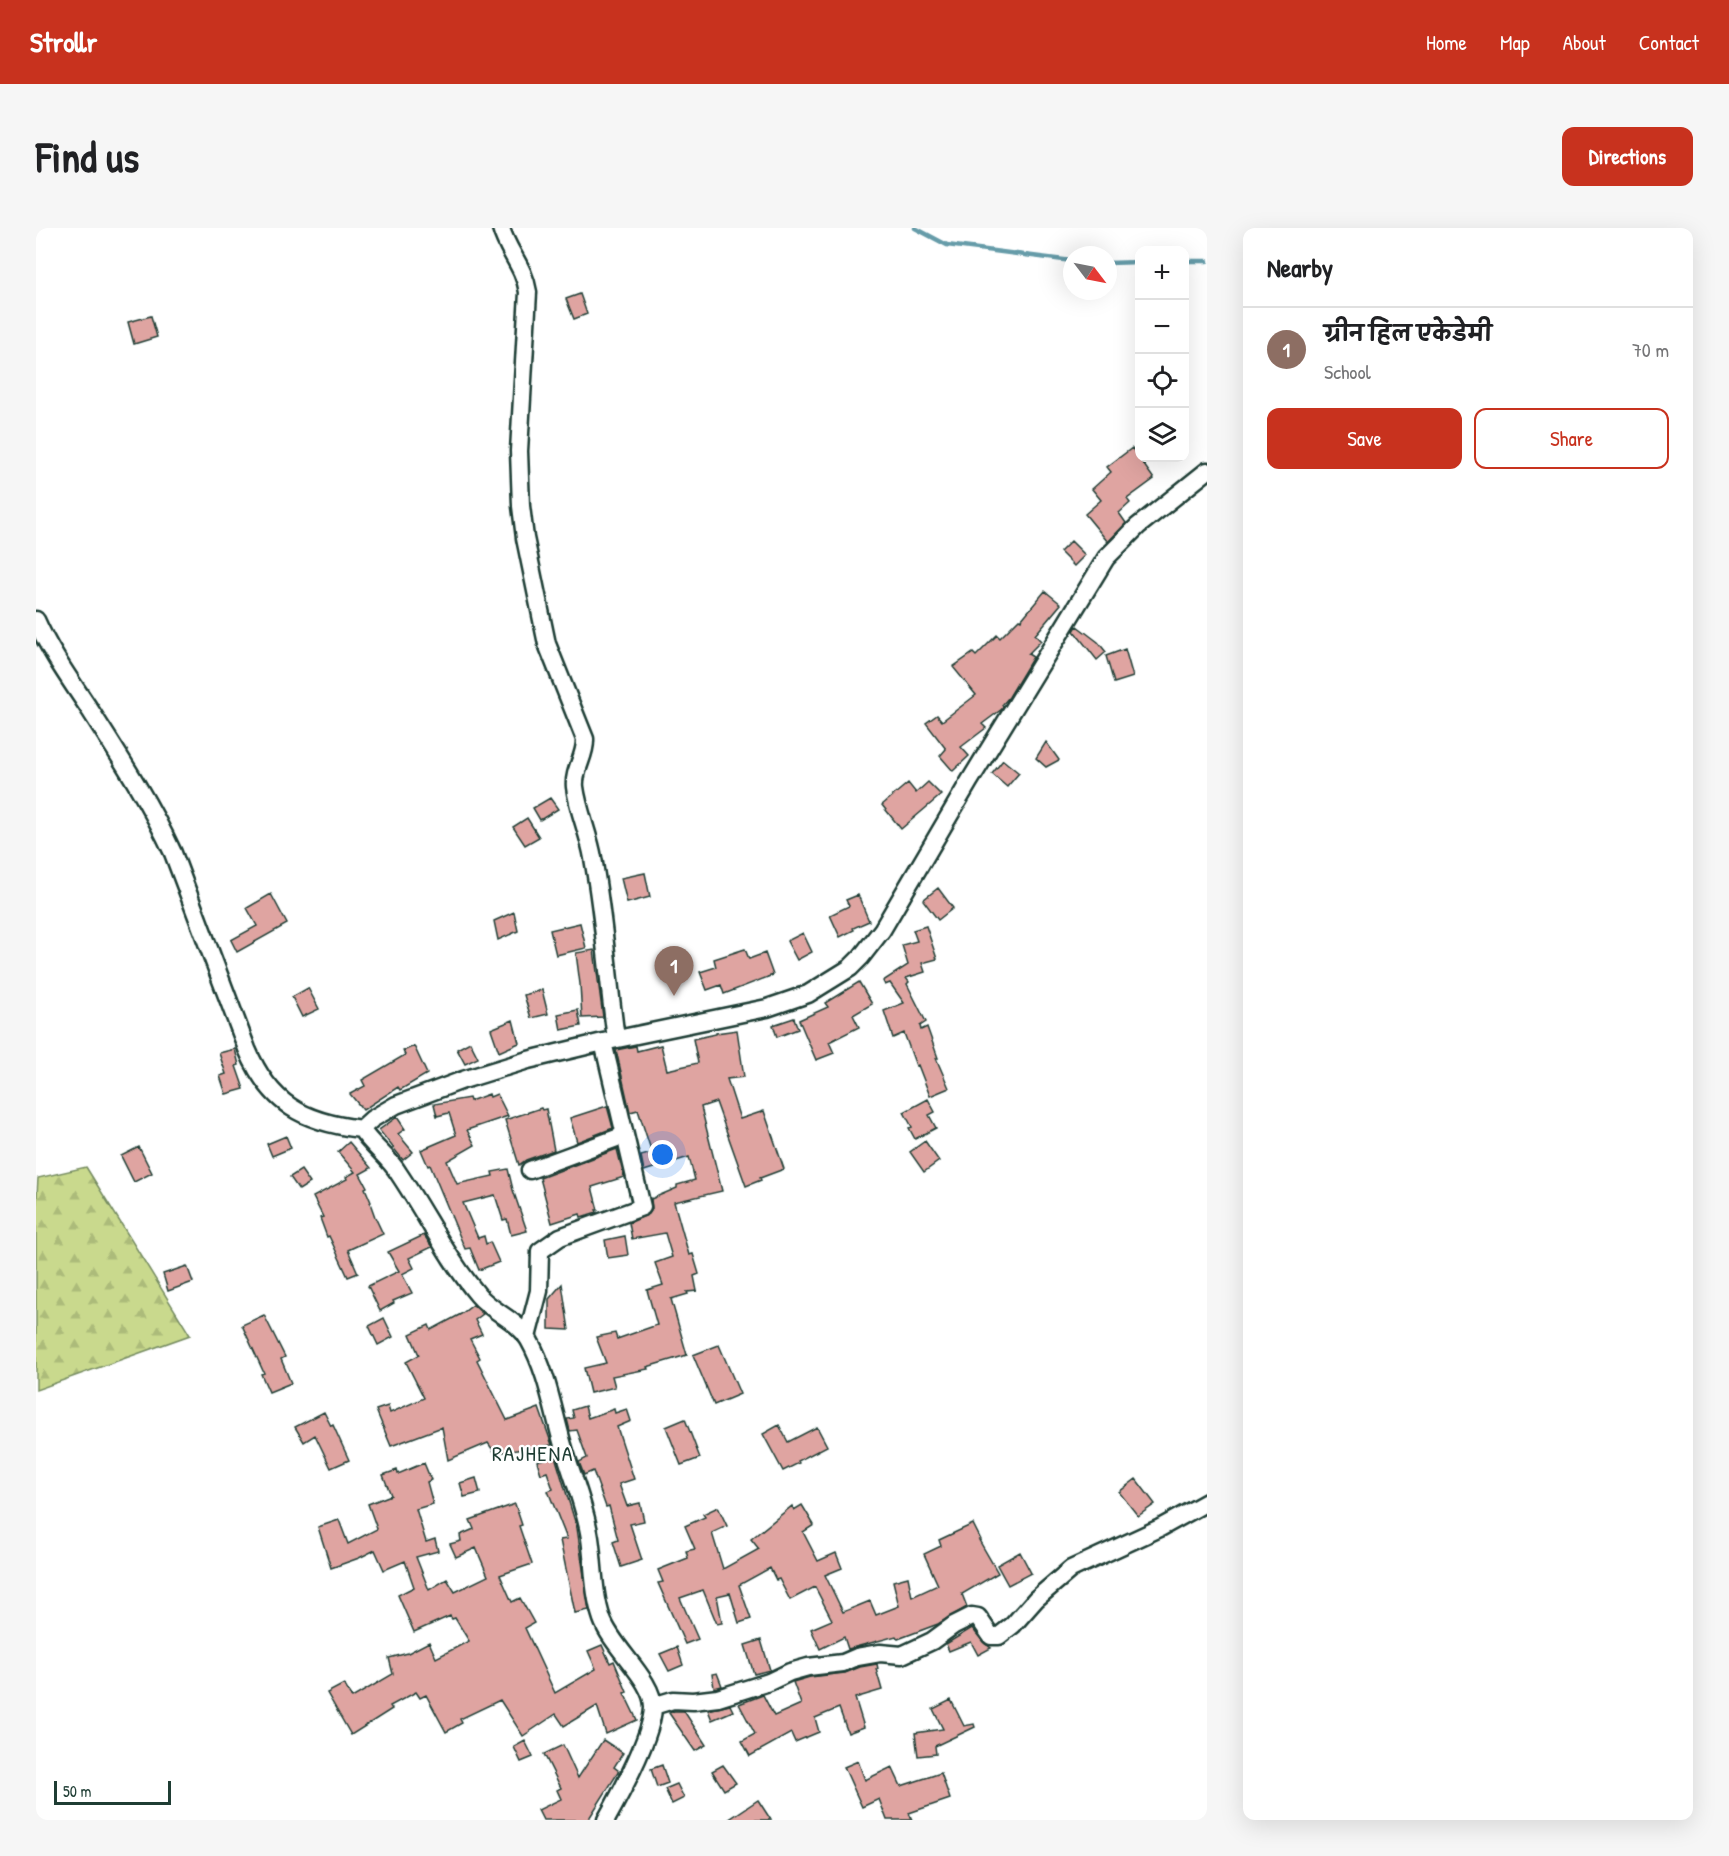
<!DOCTYPE html>
<meta charset="utf-8">
<style>
body{margin:0;font-family:"Patrick Hand","Playpen Sans Deva",sans-serif;background:#f6f6f6;color:#202124}
.controls{position:absolute;right:18px;top:18px;display:grid;overflow:hidden;border-radius:12px;box-shadow:0 6px 24px #0002}
.controls button{width:54px;height:54px;display:grid;place-items:center;padding:0;border:0;border-bottom:2px solid #e0e0e0;background:#fff;color:#202124;font:30px sans-serif}
.compass{position:absolute;left:1027px;top:18px;width:54px;height:54px;border-radius:50%;background:#fff;box-shadow:0 6px 24px #0002;rotate:122deg}
.scale{position:absolute;left:18px;bottom:15px;width:117px;box-sizing:border-box;padding-left:6px;border:3px solid #1f3d34;border-top:0;font-size:16px;line-height:21px;white-space:nowrap;color:#1f3d34;-webkit-text-stroke:4px #fff;paint-order:stroke}
.you{position:absolute;left:627px;top:927px;width:21px;height:21px;margin:-15px;border:4px solid #fff;border-radius:50%;background:#1a73e8;box-shadow:0 0 0 9px #1a73e833}
.badge{display:grid;place-items:center;width:39px;height:39px;border-radius:50%;background:#c8321e;color:#fff;font-size:20px;font-weight:700}
.pin{position:absolute;translate:-50% -50px;filter:drop-shadow(0 2px 3px #0008)}
.pin::after{content:'';position:absolute;top:32px;width:21px;height:18px;background:inherit;clip-path:polygon(0 0,100% 0,50% 100%)}
.list{margin:0;padding:0;list-style:none}
h2{display:flex;justify-content:space-between;align-items:center;height:78px;margin:0;padding:0 24px;font-size:26px}
h2 small{font-size:20px;font-weight:400;color:#757577}
.list li{display:grid;grid-template-columns:39px 1fr auto;gap:18px;align-items:center;box-sizing:border-box;height:84px;padding:0 24px;border-top:2px solid #e0e0e0}
.list b{display:block;font-size:22px;white-space:nowrap}
.list p{margin:0;font-size:20px;white-space:nowrap;color:#757577}
.list em{font-size:20px;font-style:normal;color:#757577}
.actions{display:flex;gap:12px;padding:18px 24px}
.actions a{flex:1;padding:14px 0;border:2px solid #c8321e;border-radius:12px;text-align:center;font-size:21px;color:#c8321e}
.actions .main{background:#c8321e;color:#fff}
.icon{flex:none;width:33px;height:33px;fill:none;stroke:currentColor;stroke-width:2;stroke-linecap:round;stroke-linejoin:round}
.map{position:relative;flex:none;width:1171px;height:1592px;overflow:hidden;border-radius:12px}
header{display:flex;align-items:center;gap:36px;box-sizing:border-box;height:84px;padding:0 30px;background:#c8321e;color:#fff}
header strong{font-size:28px}
nav{display:flex;gap:33px;margin-inline-start:auto;font-size:21px}
.intro{display:flex;align-items:center;justify-content:space-between;box-sizing:border-box;height:144px;padding:0 36px}
h1{margin:0;font-size:42px}
.button{padding:15px 27px;border-radius:12px;background:#c8321e;color:#fff;font-size:21px;font-weight:700}
main{display:flex;gap:36px;padding:0 36px}
aside{flex:1;background:#fff;border-radius:12px;box-shadow:0 6px 24px #0002}
.map>svg:first-child{display:block}
</style>
<header>
<strong>Strollr</strong>
<nav><a>Home</a><a>Map</a><a>About</a><a>Contact</a></nav>
</header>
<div class="intro"><h1>Find us</h1><a class="button">Directions</a></div>
<main>
<div class="map">
<svg width="1171" height="1592" viewBox="0 0 1171 1592">
<defs>
<pattern id="forest-firs" width="22" height="20" patternUnits="userSpaceOnUse" patternTransform="scale(1.5)"><rect width="22" height="20" fill="#c9d98d"/><path d="M5 1l3.5 6h-7zM16 11l3.5 6h-7z" fill="#acbb7a"/></pattern>
</defs>
<rect width="100%" height="100%" fill="#fff"/>
<filter id="ink" filterUnits="userSpaceOnUse"><feTurbulence type="fractalNoise" baseFrequency=".0167" numOctaves="2"/><feDisplacementMap in="SourceGraphic" scale="12" xChannelSelector="R" yChannelSelector="G"/><feConvolveMatrix kernelMatrix="1 2 1 2 8 2 1 2 1" color-interpolation-filters="sRGB"/></filter>
<g filter="url(#ink)">
<path fill="url(#forest-firs)" stroke="#748b60" stroke-width="1.5" d="M50 939 154 1107 0 1162V985L2 950Z"/>
<g fill="none" stroke-linecap="round" stroke-linejoin="round">
<path stroke="#669ca9" stroke-width="4.5" d="M879 0 911 17 1036 33
M1148 33H1171
M1072 35 1104 34"/>
</g>
<path fill="#dfa4a1" stroke="#1f3d34" stroke-width="1.5" d="M544 66 551 86 538 91 530 71Z
M115 88 121 109 98 116 92 94Z
M1096 220 1118 251 1091 271 1094 275 1083 285 1090 295 1072 314 1049 286 1065 272 1056 261 1075 244 1071 239Z
M1035 313 1049 327 1038 338 1024 324Z
M1009 363 1025 376 999 407 1005 413 992 426 997 429 973 469 966 477 967 479 966 481 946 496 950 500 925 519 933 528 917 543 904 528 910 521 890 495 901 487 906 493 940 467 917 439 937 425 940 428 961 407 964 410 983 391 985 392Z
M1041 398 1062 414 1070 424 1061 432 1038 403Z
M1089 421 1097 449 1078 455 1070 428Z
M1010 514 1023 532 1010 539 1000 530Z
M967 532 983 545 971 559 956 546Z
M892 554 905 567 865 601 846 577 872 555 880 565Z
M514 570 522 581 504 592 497 580Z
M491 590 503 609 489 617 477 599Z
M609 645 614 669 591 675 585 650Z
M902 660 917 680 902 692 887 672Z
M235 666 251 696 201 724 195 712 221 698 211 680Z
M822 667 833 693 817 700 818 702 804 709 794 687 813 678 810 672Z
M478 684 482 703 462 712 458 693Z
M544 695 550 720 520 727 514 702Z
M890 698 901 731 886 735 889 744 870 750 873 754 871 756 890 794 884 798 885 802 891 799 902 830H900L913 860 894 868 882 837 880 838 868 805 857 810 848 783 868 775 854 755 849 757 847 753 872 737 866 717 881 713 877 702Z
M767 705 776 724 761 732 751 713Z
M709 721 713 731 729 725 737 747 688 766 685 757 671 762 664 744 680 739 678 731Z
M558 722 567 789 546 790 544 756 540 725Z
M823 754 836 776 817 787 823 799 793 814 798 825 780 832 763 792 792 779 789 775Z
M272 760 283 781 266 789 256 769Z
M506 762 512 786 495 790 488 767Z
M542 782 545 798 525 802 522 786Z
M758 790 762 801 741 809 737 797Z
M477 792 483 815 463 824 455 801Z
M701 802 708 849 691 851 704 891 728 883 748 941 724 950 725 952 710 958 680 874 665 879 686 963 638 974 653 1027 657 1026 663 1046 658 1048 661 1063 651 1064 652 1066 635 1071 651 1127 611 1139 612 1141 576 1148 579 1159 554 1165 548 1140 570 1135 560 1109 579 1105 581 1111 621 1097 611 1062 627 1057 619 1035 636 1029 629 1005 596 1011 593 995 613 986 616 981 615 971 641 960V957L659 952 653 929 608 943 605 928 616 925 602 882 594 884 580 822 600 818 601 823 625 817 631 842 662 835 657 811 680 806V805Z
M434 814 442 830 429 836 421 821Z
M378 818 391 846 364 862 362 859 327 882 314 866 329 858 326 852 369 827 367 823Z
M199 821 203 837 200 838 208 861 190 866 184 848 190 846 183 825Z
M453 866 454 869 461 866 472 888 431 902 439 917 411 933 421 956 457 948 456 944 472 941 477 962 491 1003 475 1007 471 991 467 992 459 967 427 975 442 1010 448 1008 450 1016 454 1014 463 1034 443 1042 434 1020 429 1021 394 937 392 938 385 922 420 907 413 885 401 888 398 876 433 870 434 873Z
M892 871 899 884 893 887 900 900 879 911 873 900 876 899 868 884Z
M571 878 577 900 541 914 534 890Z
M505 880 506 882 510 881 518 922 490 932 483 937 469 892Z
M361 889 369 901 362 906 377 924 367 932 343 902Z
M250 908 255 920 236 928 231 916Z
M889 913 903 933 888 944 874 924Z
M313 914 335 940 324 946 331 959 329 960 335 974 334 975 339 989 347 1006 312 1022 322 1045 312 1049 293 1008 291 1009 284 990 287 989 277 969 311 951 310 949 319 944 302 924Z
M103 919 116 945 98 954 85 928Z
M581 921 588 949 556 959 562 982H560L561 984 545 989 544 986 516 995 504 950Z
M265 942 274 955 263 962 254 949Z
M388 1007 396 1019 373 1030 378 1040 366 1046 376 1065 357 1073 358 1075 344 1083 332 1058 363 1043 352 1024Z
M589 1008 592 1027 572 1030 569 1012Z
M151 1038 157 1054 132 1063 127 1046Z
M526 1056 533 1102 513 1101V1071Z
M437 1077 447 1086 439 1092 446 1106 434 1111 444 1130 441 1132 471 1192 503 1180 516 1217 459 1225 452 1215 412 1232 406 1199 355 1218 340 1182 352 1178 354 1185 388 1170 370 1134 383 1127 374 1106 393 1097 395 1102 425 1086Z
M228 1087 249 1129 245 1131 255 1155 233 1164 225 1146 228 1145 206 1097Z
M348 1090 357 1109 342 1117 333 1098Z
M683 1117 704 1166 678 1177 657 1127Z
M549 1178 552 1190 578 1181 579 1185 591 1181 595 1193 581 1199 598 1251 583 1256 591 1278 604 1275 608 1293 594 1296 606 1332 585 1339 577 1314 582 1312 573 1278 570 1279 557 1243 548 1247 543 1234 551 1230 541 1202 534 1203 531 1191 538 1190 536 1182Z
M288 1184 295 1198 297 1197 313 1232 295 1240 279 1207 268 1214 259 1199Z
M649 1191 664 1230 645 1237 630 1199Z
M743 1197 752 1214 781 1199 791 1218 762 1233 763 1235 747 1243 727 1206Z
M519 1228 541 1300 553 1382 539 1385 524 1312 531 1311 512 1263 517 1261 511 1244 505 1246 501 1233Z
M388 1235 395 1252 391 1254 397 1276 380 1281 390 1314 399 1311 402 1323 380 1329 393 1362 411 1351 419 1364 452 1348 440 1320 420 1329 414 1316 425 1313 424 1307 438 1301 434 1292 479 1276 486 1297 483 1298 496 1336 464 1347 476 1374 484 1370 498 1395 489 1400 519 1465 560 1441 552 1423 566 1417 574 1435 578 1433 591 1464 588 1465 601 1492 570 1506 561 1478 528 1498 520 1486 487 1508 464 1472 424 1491 426 1495 410 1504 390 1467 384 1470 380 1464 354 1478 356 1481 315 1507 291 1465 308 1456 316 1470 357 1446 353 1430 372 1425 393 1414 400 1430 433 1413 419 1390 416 1391 414 1388 378 1404 362 1367 378 1359 369 1333 348 1342 339 1322 323 1330 295 1340 282 1299 303 1292 312 1316 341 1301 332 1276 355 1267 347 1247 361 1242 362 1246Z
M440 1250 444 1265 428 1269 424 1255Z
M1100 1251 1119 1276 1102 1288 1083 1264Z
M766 1277 778 1297 767 1304 782 1333 800 1325 806 1340 789 1347 807 1384 834 1373 840 1387 863 1378 857 1353 872 1349 876 1369 902 1357 888 1326 905 1318 903 1312 937 1296 945 1312H943L962 1345 926 1366 931 1379 902 1396 862 1411 860 1408 812 1421 808 1409 784 1421 775 1401 796 1392 779 1359 754 1372 743 1351 740 1352 734 1340 703 1357 715 1391 703 1395 694 1365 681 1368 686 1395 681 1396 667 1362 644 1370 662 1411 649 1416 622 1355 627 1354 622 1342 652 1330 650 1323 659 1321 649 1298 669 1289 667 1286 682 1279 691 1298 676 1305 687 1341 723 1321 715 1311 756 1278 758 1282Z
M984 1324 995 1345 972 1357 961 1337Z
M936 1400 947 1414 955 1420 942 1427 935 1414 913 1423 910 1416Z
M725 1412 734 1442 718 1446 709 1417Z
M641 1419 647 1437 633 1443 624 1426Z
M841 1436 842 1441H840L846 1462 819 1470 828 1499 812 1505 803 1480 779 1490 783 1504 759 1514 755 1505 714 1528 706 1513 719 1506 703 1476 727 1467 738 1488 765 1476 757 1454 774 1449 809 1445 824 1439Z
M681 1445 686 1458 678 1460 676 1446Z
M915 1472 928 1498 938 1496 939 1499 899 1518 900 1526 882 1528 879 1505 907 1501 897 1481Z
M694 1477 697 1483 676 1492 672 1482Z
M638 1483H648L670 1517 659 1523 633 1485Z
M567 1512 587 1525 578 1539 583 1543 552 1592H507L502 1582 525 1571 521 1562 525 1560 508 1526 527 1517 542 1550Z
M489 1513 497 1529 485 1534 478 1519Z
M822 1533 829 1552 856 1539 865 1558 905 1545 914 1571 873 1585 876 1592H851L843 1571 826 1579 808 1539Z
M626 1537 632 1555 621 1559 615 1541Z
M687 1537 700 1555 688 1562 676 1543Z
M641 1556 648 1570 636 1576 629 1561Z
M722 1572 735 1592H692Z"/>
<g fill="none" stroke-linecap="round" stroke-linejoin="round">
<defs>
<path id="minor" d="M465 0C471 23 488 38 492 64L483 223 485 278 489 310 511 416 549 511C550 528 537 542 539 559 542 583 553 606 557 630 568 690 572 751 580 811
M0 392C14 424 35 453 54 482 84 529 114 575 137 625L211 821C234 876 267 894 325 901L336 891 360 877 427 852 492 832 567 814 731 780 772 766 814 740 825 729 846 702 933 554 1070 330 1102 298 1171 243
M325 901C336 918 353 929 363 946 390 986 411 1030 442 1067 456 1084 482 1092 493 1112 510 1142 516 1177 525 1210 534 1244 549 1276 554 1310 558 1337 557 1365 566 1391 576 1420 618 1452 617 1480 616 1507 584 1567 570 1592
M494 942 589 907
M491 1109 503 1063 504 1023 524 1009 606 979 567 814
M617 1478 637 1472 657 1473 682 1470 733 1454 754 1444 772 1439 807 1435 821 1429 844 1425 866 1427 896 1413 918 1397 936 1388 942 1389 955 1408H963L977 1397 1000 1371 1035 1341 1124 1300 1171 1274"/>
</defs>
<use href="#minor" stroke="#1f3d34" stroke-width="21"/>
<use href="#minor" stroke="#fff" stroke-width="16"/>
</g>
</g>
<g text-anchor="middle" stroke-width="4.5" stroke-linejoin="round" paint-order="stroke">
<g font-size="22" letter-spacing="1.5" fill="#1f3d34" stroke="#fff">
<text x="497" y="1233">RAJHENA</text>
</g>
</g>
</svg>
<div class="controls">
<button>+</button>
<button>−</button>
<button><svg class="icon" aria-label="locate" viewBox="0 0 24 24"><circle cx="12" cy="12" r="6"/><path d="M12 2v4M12 18v4M2 12h4M18 12h4"/></svg></button>
<button><svg class="icon" aria-label="layers" viewBox="0 0 24 24"><path d="M12 4l9 5-9 5-9-5zM3 14l9 5 9-5"/></svg></button>
</div>
<svg class="compass" viewBox="-18 -18 36 36"><path d="M0-13l5 13h-10z" fill="#e53935"/><path d="M0 13l5-13h-10z" fill="#757577"/></svg>
<div class="scale">50 m</div>
<div class="you"></div>
<div class="pin badge" style="left:638px;top:768px;background:#8d6e63">1</div>
</div>
<aside>
<h2>Nearby<small></small></h2>
<ul class="list">
<li><span class="badge" style="background:#8d6e63">1</span><div><b>ग्रीन हिल एकेडेमी</b><p>School</p></div><em>70 m</em></li>
</ul>
<div class="actions"><a class="main">Save</a><a>Share</a></div>
</aside>
</main>
